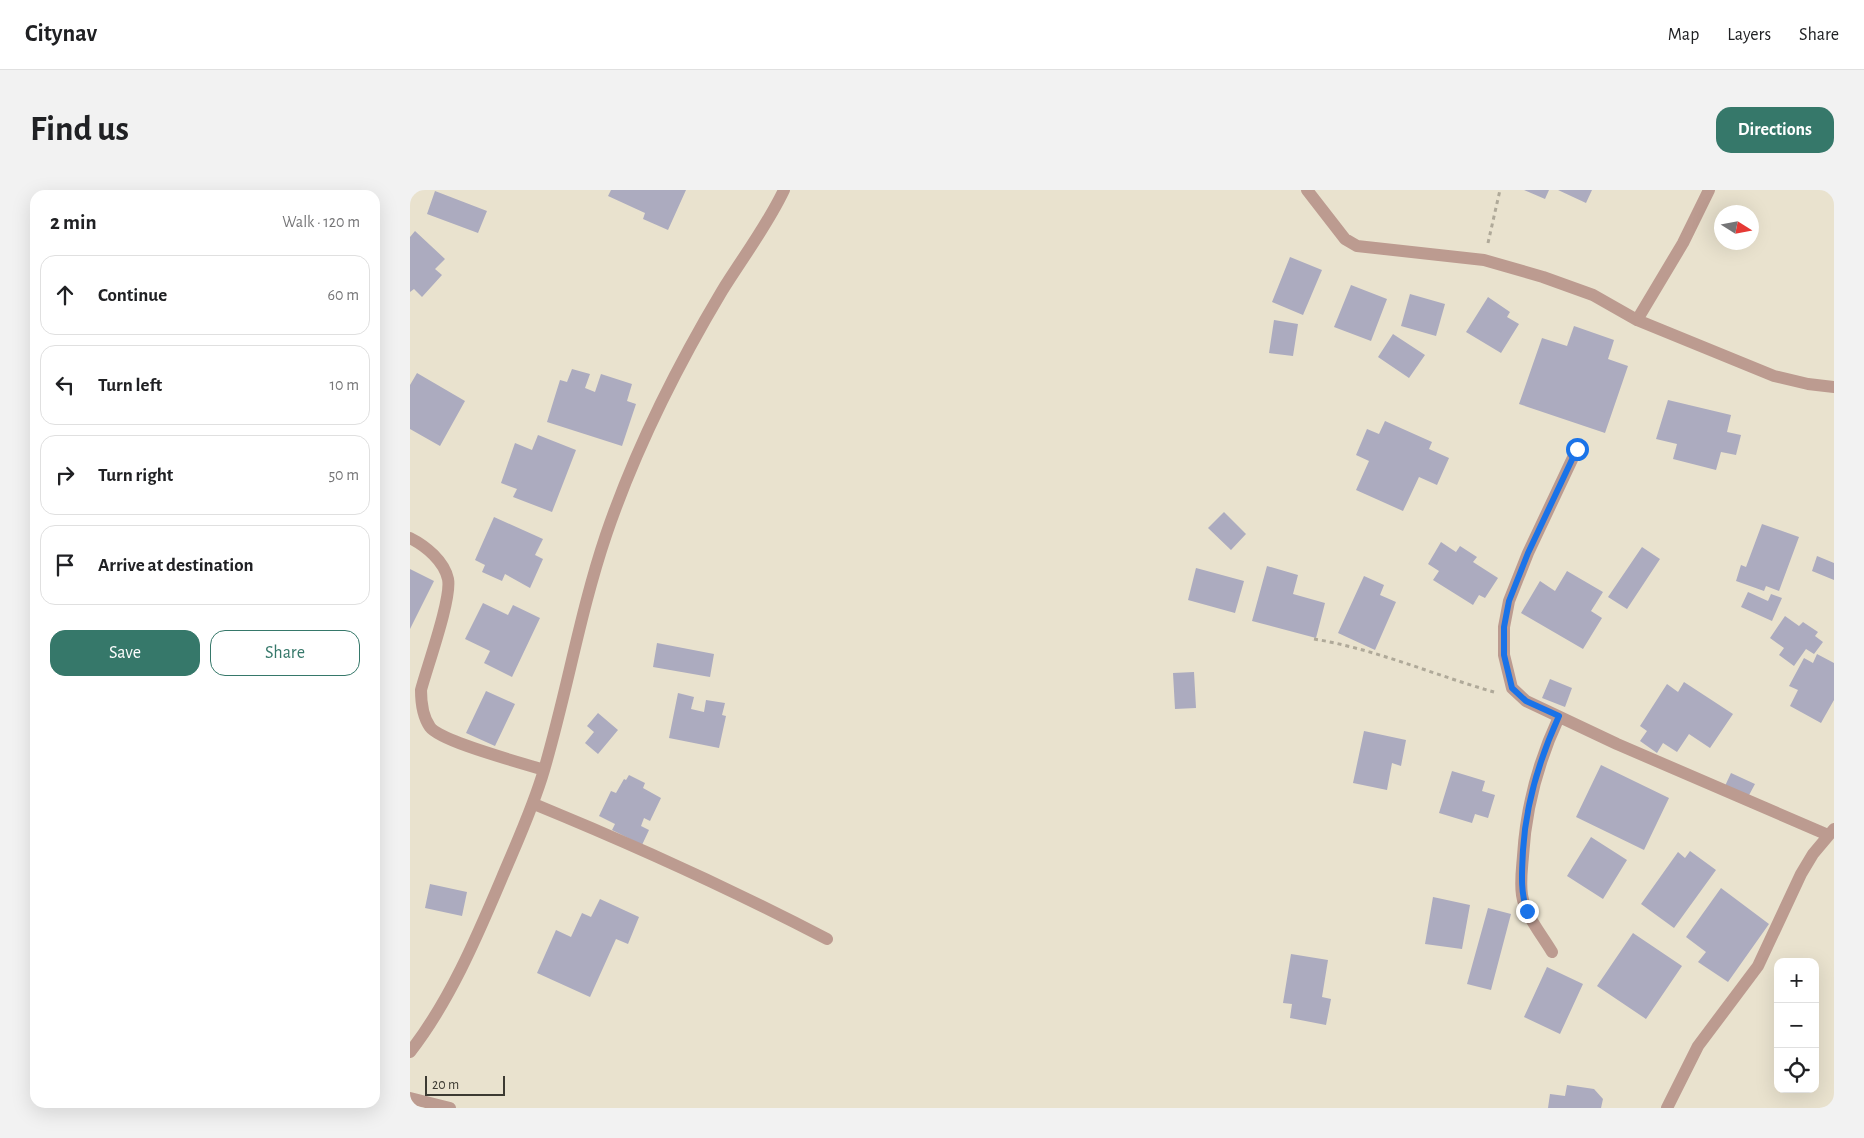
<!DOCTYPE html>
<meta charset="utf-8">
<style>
body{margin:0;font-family:"Alegreya Sans",sans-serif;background:#f2f2f2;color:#202124}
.controls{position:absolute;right:15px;bottom:15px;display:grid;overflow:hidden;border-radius:10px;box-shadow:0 5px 20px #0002}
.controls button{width:45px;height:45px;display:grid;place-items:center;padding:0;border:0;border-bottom:1px solid #e0e0e0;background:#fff;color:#202124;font:25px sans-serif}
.compass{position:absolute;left:1304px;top:15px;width:45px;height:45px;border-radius:50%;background:#fff;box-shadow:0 5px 20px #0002;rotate:101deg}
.scale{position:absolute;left:15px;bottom:12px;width:80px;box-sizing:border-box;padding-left:5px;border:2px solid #3c3a32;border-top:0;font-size:14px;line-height:18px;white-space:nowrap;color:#3c3a32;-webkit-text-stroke:4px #e9e2ce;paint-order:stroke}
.stop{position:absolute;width:15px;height:15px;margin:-11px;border:4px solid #1a73e8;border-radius:50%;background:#fff}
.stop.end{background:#1a73e8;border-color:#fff;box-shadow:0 1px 5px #0008}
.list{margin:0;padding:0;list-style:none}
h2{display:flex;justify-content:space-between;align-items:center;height:65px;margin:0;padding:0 20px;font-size:21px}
h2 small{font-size:16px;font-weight:400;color:#757577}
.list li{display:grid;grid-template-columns:32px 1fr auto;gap:15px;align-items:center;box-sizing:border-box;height:80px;margin:0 10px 10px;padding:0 10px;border:1px solid #e0e0e0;border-radius:15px}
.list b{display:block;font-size:19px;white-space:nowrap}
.list em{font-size:16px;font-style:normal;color:#757577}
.actions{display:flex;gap:10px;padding:15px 20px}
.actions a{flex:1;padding:11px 0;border:1px solid #36786a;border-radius:15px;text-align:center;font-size:18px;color:#36786a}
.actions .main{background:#36786a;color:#fff}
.icon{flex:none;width:28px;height:28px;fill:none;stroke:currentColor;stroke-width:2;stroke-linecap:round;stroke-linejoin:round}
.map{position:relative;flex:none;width:1424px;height:918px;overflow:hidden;border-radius:15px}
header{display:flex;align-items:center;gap:30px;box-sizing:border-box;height:70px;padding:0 25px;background:#fff;border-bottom:1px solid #e0e0e0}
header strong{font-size:24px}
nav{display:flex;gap:28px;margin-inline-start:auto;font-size:18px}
.intro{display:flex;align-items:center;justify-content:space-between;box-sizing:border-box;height:120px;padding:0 30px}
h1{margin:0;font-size:35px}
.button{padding:12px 22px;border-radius:15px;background:#36786a;color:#fff;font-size:18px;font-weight:700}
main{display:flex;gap:30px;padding:0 30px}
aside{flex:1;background:#fff;border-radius:15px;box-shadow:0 5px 20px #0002}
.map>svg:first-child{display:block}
</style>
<header>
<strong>Citynav</strong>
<nav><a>Map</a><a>Layers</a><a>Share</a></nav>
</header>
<div class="intro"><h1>Find us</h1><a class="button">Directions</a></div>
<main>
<aside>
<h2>2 min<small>Walk · 120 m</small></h2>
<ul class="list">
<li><svg class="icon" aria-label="ahead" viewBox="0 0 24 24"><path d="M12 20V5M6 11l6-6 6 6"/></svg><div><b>Continue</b></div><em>60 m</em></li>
<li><svg class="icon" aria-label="left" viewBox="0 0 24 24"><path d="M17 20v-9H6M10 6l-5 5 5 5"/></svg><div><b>Turn left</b></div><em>10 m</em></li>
<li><svg class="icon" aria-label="right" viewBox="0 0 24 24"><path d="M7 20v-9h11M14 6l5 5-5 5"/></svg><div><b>Turn right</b></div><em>50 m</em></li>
<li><svg class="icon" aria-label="arrive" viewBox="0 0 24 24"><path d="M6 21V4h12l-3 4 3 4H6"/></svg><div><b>Arrive at destination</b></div></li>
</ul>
<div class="actions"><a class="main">Save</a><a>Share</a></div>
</aside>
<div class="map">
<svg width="1424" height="918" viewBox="0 0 1424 918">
<rect width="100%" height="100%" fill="#e9e2ce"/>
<path fill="#acabbf" d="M201 0H276L258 40 233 29 235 23 198 6Z
M1114 0H1139L1135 9Z
M1148 0H1182L1176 13Z
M25 1 77 21 68 43 17 24Z
M5 41 35 69 25 79 32 85 12 107 4 99 0 102V47Z
M880 67 912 80 893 125 862 112Z
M941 95 977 109 961 151 924 137Z
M1000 104 1035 114 1026 146 991 136Z
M1078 107 1100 122 1097 127 1109 134 1091 163 1056 142Z
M864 130 888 134 883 166 859 163Z
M1164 136 1204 150 1198 169 1218 176 1195 243 1109 214 1132 148 1157 156Z
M983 144 1015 165 999 188 968 167Z
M162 179 180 184 175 198 185 202 191 184 222 194 217 211 226 214 212 256 137 232 150 190 157 192Z
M7 183 55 211 30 256 0 239V195Z
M1258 210 1321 225 1317 242 1331 245 1326 265 1311 262 1306 280 1263 269 1267 254 1246 249Z
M975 231 1022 252 1019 259 1039 268 1027 295 1009 287 993 321 946 300 959 271 946 265 957 239 969 244Z
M128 245 166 260 142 322 103 307 107 299 91 293 105 253 122 260Z
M814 322 836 344 821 360 798 338Z
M84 327 133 349 125 365 133 369 120 398 95 384 92 391 72 382 75 375 65 370Z
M1352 334 1389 347 1369 401 1356 396 1354 401 1326 391 1331 375 1336 377Z
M1031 352 1046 362 1050 356 1067 367 1063 372 1088 388 1075 408 1069 405 1063 415 1023 390 1029 381 1018 374Z
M1232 357 1250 369 1217 419 1198 407Z
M1407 366 1424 373V390L1402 381Z
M857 376 888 385 883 404 915 413 906 448 842 431Z
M786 378 834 391 825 423 778 410Z
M0 379 24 391 0 439Z
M1157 381 1193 402 1181 421 1192 428 1173 459 1111 423 1130 391 1145 401Z
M954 386 974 395 970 405 986 412 965 460 928 443Z
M1338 402 1358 411 1361 404 1372 408 1362 431 1331 417Z
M73 413 98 425 103 415 130 428 102 487 74 473 80 461 55 449Z
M1375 426 1389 436 1393 432 1408 442 1405 446 1413 452 1404 464 1396 459 1384 476 1369 465 1374 458 1360 448Z
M247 453 304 464 300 487 243 477Z
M1407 464 1424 473V510L1411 533 1380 516 1388 500 1379 496 1394 468 1403 473Z
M784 482 786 518 765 519 763 483Z
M1140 489 1162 498 1155 517 1132 508Z
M1274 492 1323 524 1300 558 1279 544 1267 562 1253 553 1247 563 1230 551 1237 541 1230 536 1257 494 1268 502Z
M76 501 105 514 85 556 56 543Z
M268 503 284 507 281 519 294 522 296 510 315 513 312 525 316 526 309 558 259 548Z
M188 523 208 540 188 564 175 553 184 542 177 536Z
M954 541 996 550 991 576 982 573 977 600 943 593Z
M1191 575 1259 608 1234 660 1166 627Z
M1042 581 1075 591 1072 601 1085 605 1078 628 1065 624 1062 633 1029 623Z
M1321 583 1345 594 1338 607 1315 596Z
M219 585 235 593 233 598 251 608 240 631 234 628 231 636 239 640 232 655 202 640 205 634 189 626 201 601 206 603 214 589 216 590Z
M1181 647 1217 670 1193 709 1157 686Z
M1280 661 1306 680 1264 738 1231 714 1268 662 1275 668Z
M20 694 57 702 52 726 15 718Z
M1311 698 1359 734 1318 792 1288 772 1296 762 1276 747Z
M1023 707 1060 715 1052 759 1015 754Z
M190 709 229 727 218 754 206 749 180 807 127 783 146 740 161 747 172 723 181 727Z
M1078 718 1101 724 1081 800 1057 794Z
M1223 743 1272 776 1236 829 1187 796Z
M881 764 918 770 912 807 921 809 916 835 880 828 882 814 873 813Z
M1137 777 1173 794 1150 844 1114 827Z
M1157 895 1184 899 1193 909 1191 918H1138L1140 904 1155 906Z"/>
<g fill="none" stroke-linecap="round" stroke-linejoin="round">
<path stroke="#afa999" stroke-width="3" stroke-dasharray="4 4" stroke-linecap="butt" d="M1078 53 1090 0
M904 449C965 459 1024 485 1084 502"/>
<path stroke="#bc9b90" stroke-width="12" d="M897 0 935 49 947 56 1074 70 1133 87 1183 105 1227 130 1364 186 1398 194 1424 197
M1227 130 1273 53 1299 0
M1167 259 1118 363 1099 411 1094 437V465L1102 498 1116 511 1207 554 1418 645
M0 348C16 356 34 371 38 389 42 408 17 477 11 500 11 512 13 527 20 537 31 552 113 573 134 580
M124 614C224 655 321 699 417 749
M1142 762C1132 745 1115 725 1112 705 1110 692 1112 679 1113 666 1116 616 1128 572 1149 527
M0 862C39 812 66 749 91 690 106 654 123 618 134 580 157 502 170 422 196 345 225 260 266 178 312 101 333 67 357 36 374 0
M0 908 40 918
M1257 918 1288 856 1348 776 1391 684 1403 664 1424 639"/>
</g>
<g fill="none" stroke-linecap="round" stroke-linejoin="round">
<path stroke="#1a73e8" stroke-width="6" d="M1117 721C1110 700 1112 682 1113 660 1116 612 1129 570 1149 526L1116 511 1102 498 1094 465V437L1099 411 1118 363 1167 259"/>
</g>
</svg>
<div class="controls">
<button>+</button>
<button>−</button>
<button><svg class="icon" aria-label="locate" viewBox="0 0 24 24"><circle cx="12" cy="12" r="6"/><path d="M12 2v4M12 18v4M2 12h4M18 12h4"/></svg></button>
</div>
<svg class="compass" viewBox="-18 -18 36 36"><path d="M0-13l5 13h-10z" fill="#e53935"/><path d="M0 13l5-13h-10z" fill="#757577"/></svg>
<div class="scale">20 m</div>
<div class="stop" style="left:1167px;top:259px"></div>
<div class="stop end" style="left:1117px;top:721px"></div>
</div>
</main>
